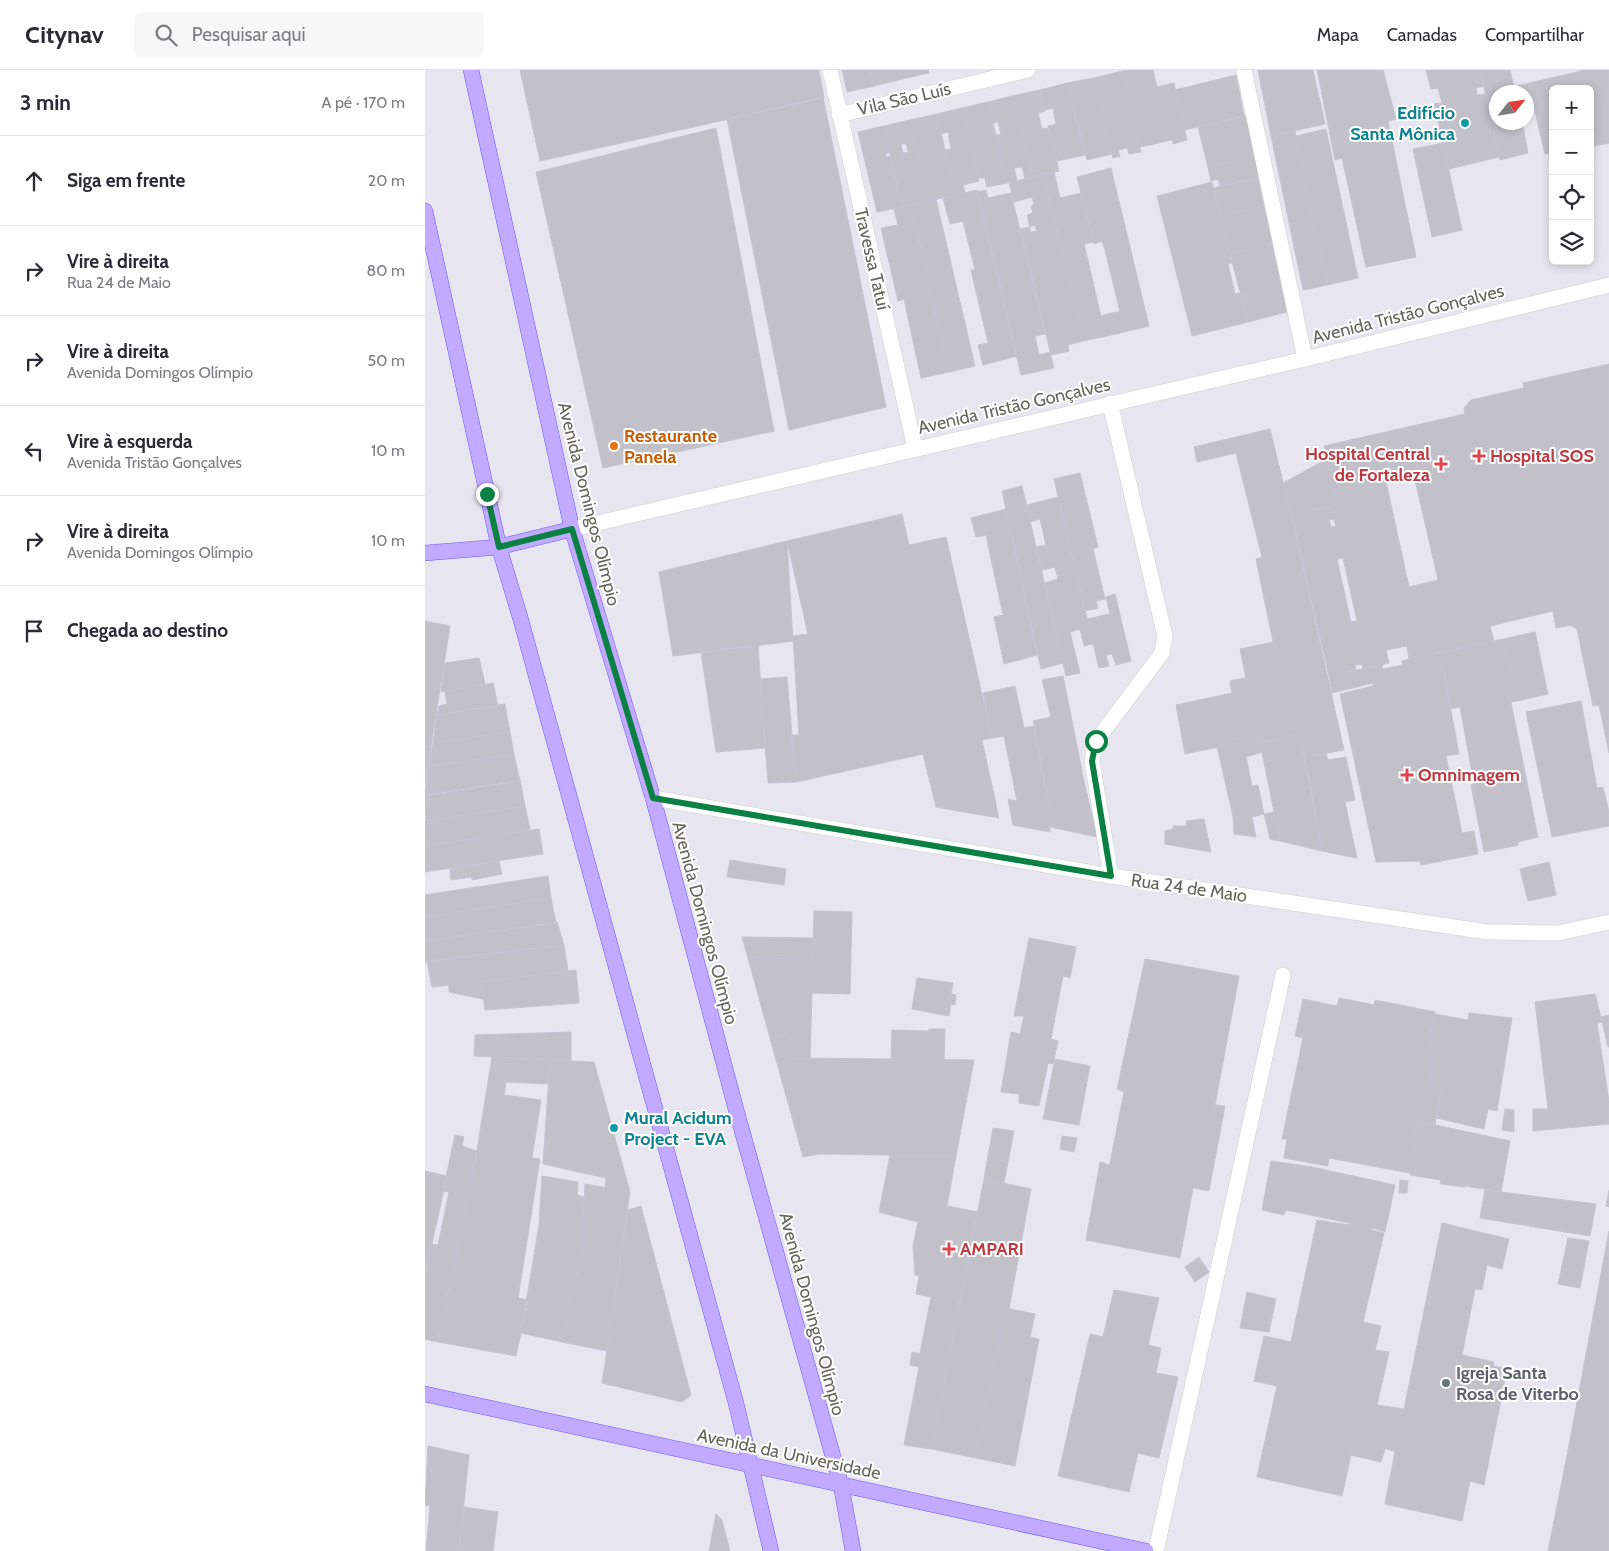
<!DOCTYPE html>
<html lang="pt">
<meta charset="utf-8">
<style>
body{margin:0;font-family:Cabin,sans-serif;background:#f7f7f7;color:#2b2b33}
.controls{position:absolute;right:15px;top:15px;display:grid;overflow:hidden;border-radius:8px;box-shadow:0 2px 8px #0003}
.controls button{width:45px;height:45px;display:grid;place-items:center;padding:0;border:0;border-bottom:1px solid #e1e1e2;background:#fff;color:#2b2b33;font:25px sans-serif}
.compass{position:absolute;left:1064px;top:15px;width:45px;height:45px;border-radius:50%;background:#fff;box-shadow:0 2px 8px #0003;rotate:60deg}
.stop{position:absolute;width:15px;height:15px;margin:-11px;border:4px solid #0b8043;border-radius:50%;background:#fff}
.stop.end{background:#0b8043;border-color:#fff;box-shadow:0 1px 5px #0008}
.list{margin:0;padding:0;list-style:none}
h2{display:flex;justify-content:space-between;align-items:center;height:65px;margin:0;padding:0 20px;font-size:21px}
h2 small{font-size:16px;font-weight:400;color:#7c7c81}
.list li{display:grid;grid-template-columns:32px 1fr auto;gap:15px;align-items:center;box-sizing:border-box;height:90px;padding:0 20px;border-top:1px solid #e1e1e2}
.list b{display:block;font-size:19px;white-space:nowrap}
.list p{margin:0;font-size:16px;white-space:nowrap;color:#7c7c81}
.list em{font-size:16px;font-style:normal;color:#7c7c81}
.icon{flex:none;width:28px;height:28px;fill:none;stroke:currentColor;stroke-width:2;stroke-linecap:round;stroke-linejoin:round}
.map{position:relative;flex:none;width:1184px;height:1481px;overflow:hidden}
header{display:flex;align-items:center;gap:30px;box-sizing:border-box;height:70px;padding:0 25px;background:#fff;border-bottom:1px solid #e1e1e2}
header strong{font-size:24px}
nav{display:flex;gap:28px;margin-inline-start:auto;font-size:18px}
.search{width:350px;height:45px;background:#f7f7f7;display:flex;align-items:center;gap:12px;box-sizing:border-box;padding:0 18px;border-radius:8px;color:#7c7c81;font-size:19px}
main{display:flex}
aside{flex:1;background:#fff}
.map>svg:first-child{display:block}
</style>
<header>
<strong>Citynav</strong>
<div class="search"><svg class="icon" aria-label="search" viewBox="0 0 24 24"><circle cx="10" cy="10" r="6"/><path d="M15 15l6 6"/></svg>Pesquisar aqui</div>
<nav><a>Mapa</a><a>Camadas</a><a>Compartilhar</a></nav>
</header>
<main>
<aside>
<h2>3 min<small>A pé · 170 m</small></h2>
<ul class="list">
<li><svg class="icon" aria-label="ahead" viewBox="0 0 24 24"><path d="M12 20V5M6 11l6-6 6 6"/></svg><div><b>Siga em frente</b></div><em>20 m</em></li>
<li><svg class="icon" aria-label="right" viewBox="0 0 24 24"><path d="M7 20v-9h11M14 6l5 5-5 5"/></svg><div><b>Vire à direita</b><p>Rua 24 de Maio</p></div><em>80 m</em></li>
<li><svg class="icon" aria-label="right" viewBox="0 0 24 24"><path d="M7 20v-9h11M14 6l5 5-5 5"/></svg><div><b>Vire à direita</b><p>Avenida Domingos Olímpio</p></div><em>50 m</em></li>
<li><svg class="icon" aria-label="left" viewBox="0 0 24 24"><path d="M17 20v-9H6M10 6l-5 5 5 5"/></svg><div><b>Vire à esquerda</b><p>Avenida Tristão Gonçalves</p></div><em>10 m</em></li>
<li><svg class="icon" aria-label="right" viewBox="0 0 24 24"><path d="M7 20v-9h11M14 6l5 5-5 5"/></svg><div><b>Vire à direita</b><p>Avenida Domingos Olímpio</p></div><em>10 m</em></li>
<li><svg class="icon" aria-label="arrive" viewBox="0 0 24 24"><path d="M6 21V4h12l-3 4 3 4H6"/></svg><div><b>Chegada ao destino</b></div></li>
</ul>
</aside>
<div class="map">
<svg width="1184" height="1481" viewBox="0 0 1184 1481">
<rect width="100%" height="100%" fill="#e7e5ef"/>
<path fill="#c2c1ca" stroke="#c5c3d4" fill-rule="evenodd" d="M95 0H394L399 28 115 91Z
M417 0H446L449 16 422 22Z
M446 0H475L477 9 449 16Z
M475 0H503L504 3 477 9Z
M703 0H728L732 17 749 13 762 70 748 74 747 70 715 77 698 1Z
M833 0H888L900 54 846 66Z
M892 0H958L971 49 963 51 991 187 941 197 917 88 910 90Z
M1001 0H1055L1059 16 1051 18 1052 25 1061 24 1074 87 1024 99 1009 34 1017 33 1013 18 1006 19Z
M1055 0H1085L1090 22H1072V52H1097L1103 83 1075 90Z
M1160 0H1184V73L1165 77V19H1128V82L1120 84 1109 37 1102 39V22H1094L1092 16Z
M698 1 716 82 704 84 702 78 693 80 695 86 688 88 669 8Z
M811 5 819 46 760 60 750 20Z
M669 8 687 84 662 90 642 13Z
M642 13 660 85 632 91 623 56 631 54 628 38 620 40 615 20Z
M615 20 620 41 613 43 617 59 624 58 634 101 608 107 587 26Z
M587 26 608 107 600 109 597 97 589 98 592 111 582 113 571 65 576 64 573 52 568 53 563 32Z
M398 27 461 337 364 360 302 49Z
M563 32 582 113 562 117 560 108H553L537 38Z
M537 38 554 111 538 115 540 123 530 125 520 80 526 79 523 62 516 64 512 44Z
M512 44 530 125 503 131 485 50Z
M826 45 834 85 783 97 773 57Z
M485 50 503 131 477 137 459 56ZM476 74H481L483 82 478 83Z
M459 56 465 82 460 84 461 87 465 86 477 137 452 142 433 62Z
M291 58 349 361 178 398 111 102Z
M901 59 933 208 902 215 871 66Z
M870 61 902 215 878 220 846 66Z
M1018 73 1037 160 1007 167 988 79Z
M834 85 838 101 832 102 833 108 795 116 793 109 786 111 783 97Z
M686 98 724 256 691 264 686 243 695 242 680 180 677 171 669 174 652 107Z
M629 102 635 128 656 123 668 172 659 174 676 246 686 243 691 264 658 271 618 104Z
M618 104 658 271 643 275 644 281 626 285 595 159 604 157 606 162 612 161 610 155 605 157 602 145 608 143 606 136 609 135 607 127 589 132 584 113Z
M833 108 839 136 795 146 788 118Z
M787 112 807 193 803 194 810 224 815 223 823 252 767 266 732 126Z
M552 120 592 286 558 295 553 275 563 273 546 200H550L538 151 525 154 518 128Z
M561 120 563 128 586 123 620 264 610 266 614 285 625 282 629 298 596 305 552 122Z
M511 129 550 296 524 302 486 135Z
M486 135 524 302 496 308 479 229 473 231 456 158 473 155 469 139Z
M839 136 847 173 805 184 795 146Z
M847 173 862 242 823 252 805 184Z
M1184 294V683L1174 635 1168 636 1152 559 1146 555 1131 558 1128 541 1065 556 1069 571 984 589 982 576 961 580 964 593 938 599 937 594 930 595 931 600 904 606 868 450 884 447 882 441 911 435 899 376 1040 344 1039 338 1046 330 1099 318 1098 313ZM965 397 967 405 988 401 1013 510 984 517 958 398ZM909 449 911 456 906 457 904 450ZM918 488 932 551 926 552 912 489Z
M845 359 869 457 919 680 879 687 875 664 835 673 833 663 806 669 807 674 760 684 751 635 807 623 805 611 821 608 815 579 848 572 831 489 837 487 811 383 772 392 769 377Z
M902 389 911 435 882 441 884 447 868 450 858 413Z
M655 403 673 477 668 479 680 529 671 531 673 538 660 541 629 409Z
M597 416 638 593 616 599 577 421Z
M633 427 668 574 659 576 655 559 645 562 655 603 641 606 619 513 633 509 630 497 617 500 611 477 621 475 615 449 605 452 602 435Z
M581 439 612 585 579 594 569 547 578 545 561 465 551 467 546 448Z
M477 444 484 475 521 467 567 668 557 670 574 748 511 737 498 684 371 712 366 665H374L368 566 383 564 362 471Z
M362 471 368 571 248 586 234 502Z
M690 524 706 591 691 595 687 584 681 585 684 596 674 598 662 549 685 544 681 527Z
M0 551 25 556 0 714Z
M1110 562 1123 624 1092 631 1079 569Z
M1079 569 1092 631 1086 632 1113 767 1093 772V775L1059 782 1046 715 1049 714 1036 642 1035 637 1025 639 1015 582Z
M333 575 340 678 291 682 276 582Z
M1015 582 1034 684 1021 686 1037 763 1049 761 1053 784 996 795 995 791 951 792 915 624 948 616V613L907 623 904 606 957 595 958 599 978 595 977 591Z
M54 588 60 614 16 622 20 593Z
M638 606 659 711 672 767 625 757 624 735 608 651 626 647 617 610Z
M362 607 371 712 343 713 335 609Z
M68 613 73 636 12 645 14 636 22 634 20 621Z
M590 616 599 658 608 656 609 661 624 735 625 762 588 755 583 729 592 731 579 666 567 668 558 623Z
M1156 631 1172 718 1178 717 1184 742V756L1127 767 1101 642Z
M80 634 85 662 8 673 12 645Z
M85 662 89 685 3 696 8 673Z
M833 663 837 682 821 687 827 716 833 715 839 744 827 747 831 767 809 764 808 746 792 677 807 674 806 669Z
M875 664 886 718 897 781 855 771 835 673Z
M901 683 903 690 921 687 930 730 920 732 932 788 897 781 879 687Z
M89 685 95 711 0 726 3 696Z
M95 710 100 736 1 751 0 725Z
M100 736 105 760 0 776V751Z
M848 742H849L855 771 845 769 839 744Z
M779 749 786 782 740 774V761L748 759V756H762L761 751Z
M114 759 118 784 0 802V776Z
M305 790 361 799 359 815 302 807Z
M74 791 77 804 47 810V807L26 810 25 799Z
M1124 792 1131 825 1103 831 1095 799Z
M123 806 126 828 0 847V825Z
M126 828 131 853 0 871V847Z
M389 841 427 842 425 924 387 923Z
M132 852 139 875 0 892V871Z
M317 867 388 868V889L323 888Z
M604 868 651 877 645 908 638 906 626 969 633 971 628 994 623 993 614 1036 594 1033V1024L576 1022 586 962 595 964 599 946H589Z
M139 875 143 901 56 912 58 929 24 922V915L7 917 2 891Z
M323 888 388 889 385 989 369 988 362 963 345 968Z
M720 889 814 906 790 1035 800 1036 784 1121 768 1118 755 1188 661 1170 675 1092 684 1095 685 1093 699 1022 692 1019Z
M151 900 154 933 60 940 56 912Z
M492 908 528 913 526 924 531 925 530 935 526 934 524 946 487 939Z
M1170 924 1177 952 1172 953 1184 1031V1054L1108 1061V1039H1123L1110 932Z
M914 928 949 935 950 930 1010 942 1002 988 1008 989 1005 1004 1010 1005 1007 1018 1016 1020 1010 1055 992 1051 985 1103 904 1088 903 1096 859 1088 862 1069H857L878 968 870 966 878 929 912 936Z
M1044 943 1087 948 1072 1041 1063 1039 1059 1059 1012 1048 1016 1020 1007 1018 1010 1005 1005 1004 1008 989 1002 988 1010 944 1043 950Z
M1184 945V977H1183L1176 947Z
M504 959H520L519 990H466L467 960 504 961Z
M146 962V991L49 986 50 965Z
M362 963 369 988 549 990 531 1086 394 1084 378 1087 345 968Z
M67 987 125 990 124 1014 81 1012 79 1025 116 1030 107 1088 115 1089 93 1228 103 1230 91 1286 13 1272 52 1080Z
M630 989 665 996 654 1055 618 1049Z
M125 990 169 992 205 1122 180 1118 181 1108 118 1094Z
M1080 1039 1089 1040V1062L1077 1060Z
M992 1051 1085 1071 1076 1122 1041 1116 1040 1117 1015 1114 1016 1110 985 1105Z
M568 1058 589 1061 579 1113 559 1109Z
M30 1065 39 1067 37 1076 52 1081 13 1272 0 1269V1205L7 1174 13 1175 24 1122 18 1121Z
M637 1066 652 1068 649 1082 635 1079Z
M465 1085 531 1086 522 1136 553 1142 506 1379 479 1375 494 1297 485 1295 487 1282 495 1284 506 1227 491 1224 494 1206 490 1205 488 1175 493 1152 454 1142Z
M846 1091 887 1097 970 1115 960 1162 947 1158 946 1160 959 1163 938 1252 956 1256 950 1280 964 1282 952 1335 979 1339 1017 1153 1084 1169 1077 1199 1062 1195 1057 1220 1050 1219 1037 1285 1069 1292 1068 1296 1082 1299 1059 1415 1045 1411 1037 1451 960 1434 970 1381 960 1379 956 1392 926 1385 917 1426 832 1407 852 1316 829 1311 839 1266 866 1272 892 1150 924 1155V1153L861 1140 859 1145 837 1140Z
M0 1101 22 1106 0 1205Z
M117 1106 153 1112 152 1125 159 1127 157 1165H160L137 1272 96 1263 114 1155Z
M559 1109 606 1119 584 1239 580 1238 551 1388 506 1379Z
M975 1110 983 1111 982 1123H974Z
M160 1114 205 1122 182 1281 137 1272 160 1165H157Z
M1060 1120 1171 1134 1165 1166 1055 1148Z
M1184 1120V1137L1181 1136Z
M216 1136 266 1325 257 1332 177 1313 203 1140Z
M1184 1161V1481H1123L1145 1370Z
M1143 1168 1164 1171 1155 1218 1133 1214Z
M774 1187 784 1202 770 1212 760 1197Z
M689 1220 734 1228 723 1275 736 1278 731 1303 753 1307 734 1388 713 1383 704 1422 633 1406 665 1264 678 1267Z
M822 1222 851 1229 844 1262 815 1258Z
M580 1238 610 1244 605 1267 614 1269 590 1396 551 1388Z
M3 1376 44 1385 34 1481H1L5 1436 0 1435Z
M39 1437 73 1442 68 1481H34Z
M291 1444 297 1450 305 1481H284Z"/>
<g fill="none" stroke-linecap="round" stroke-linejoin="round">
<defs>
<path id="minor" d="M405 0 490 378
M819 0 880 289
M414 45 603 0
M685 333 740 566 737 583 671 671 667 691 686 806
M147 459 880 289 1184 215
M228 728 686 806 1063 862 1133 863 1184 852
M731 1481 858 905"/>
<path id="major" d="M46 0 147 459 228 728 312 1043 416 1415 428 1481
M0 141 74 477 95 547 311 1333 346 1481
M0 483 74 477 147 459
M0 1324 721 1481"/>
</defs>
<use href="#minor" stroke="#cfd0c8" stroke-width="16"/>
<use href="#major" stroke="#6f58f5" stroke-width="16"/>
<use href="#minor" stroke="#fff" stroke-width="15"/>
<use href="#major" stroke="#c1aaff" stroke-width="15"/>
</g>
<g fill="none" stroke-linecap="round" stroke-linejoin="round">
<path stroke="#0b8043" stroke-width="6" d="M62 424 74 477 147 459 228 728 686 806 667 691 671 671"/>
</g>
<g fill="#0f9aa8" stroke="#fff" stroke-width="2">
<circle cx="1040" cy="53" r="5"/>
<circle cx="189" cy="1058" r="5"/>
</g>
<circle fill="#e8710a" stroke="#fff" stroke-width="2" cx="189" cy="376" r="5"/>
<g fill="#e0444e" stroke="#fff" stroke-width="2">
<path d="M1051.5 378.5h5v5h5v5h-5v5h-5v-5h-5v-5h5z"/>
<path d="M1013.5 386.5h5v5h5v5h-5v5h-5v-5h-5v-5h5z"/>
<path d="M979.5 697.5h5v5h5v5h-5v5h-5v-5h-5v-5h5z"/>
<path d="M521.5 1171.5h5v5h5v5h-5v5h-5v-5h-5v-5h5z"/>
</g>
<circle fill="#6b7280" stroke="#fff" stroke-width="2" cx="1021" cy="1313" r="5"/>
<g text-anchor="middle" stroke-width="4" stroke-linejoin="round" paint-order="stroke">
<g font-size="18" fill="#66665c" stroke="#fff">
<text transform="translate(479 29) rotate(-13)" y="6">Vila São Luís</text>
<text transform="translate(447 189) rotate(77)" y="6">Travessa Tatuí</text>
<text transform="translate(983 244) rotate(-14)" y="6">Avenida Tristão Gonçalves</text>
<text transform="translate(589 336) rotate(-13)" y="6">Avenida Tristão Gonçalves</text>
<text transform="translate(164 434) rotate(76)" y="6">Avenida Domingos Olímpio</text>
<text transform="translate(764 818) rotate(8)" y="6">Rua 24 de Maio</text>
<text transform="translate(280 853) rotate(75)" y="6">Avenida Domingos Olímpio</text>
<text transform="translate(387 1244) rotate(75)" y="6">Avenida Domingos Olímpio</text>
<text transform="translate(364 1384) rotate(12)" y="6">Avenida da Universidade</text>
</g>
<g font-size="18" font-weight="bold" fill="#0d838f" stroke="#fff" text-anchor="end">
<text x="1030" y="49">Edifício<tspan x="1030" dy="21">Santa Mônica</tspan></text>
<text x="199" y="1054" text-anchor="start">Mural Acidum<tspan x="199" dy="21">Project - EVA</tspan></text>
</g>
<g font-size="18" font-weight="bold" fill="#c56008" stroke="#fff" text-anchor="start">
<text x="199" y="372">Restaurante<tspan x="199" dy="21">Panela</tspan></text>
</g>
<g font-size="18" font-weight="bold" fill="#be3a42" stroke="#fff" text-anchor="start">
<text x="1005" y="390" text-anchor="end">Hospital Central<tspan x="1005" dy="21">de Fortaleza</tspan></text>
<text x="1065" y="392">Hospital SOS</text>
<text x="993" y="711">Omnimagem</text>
<text x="535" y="1185">AMPARI</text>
</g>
<g font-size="18" font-weight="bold" fill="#5b616d" stroke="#fff" text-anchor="start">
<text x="1031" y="1309">Igreja Santa<tspan x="1031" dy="21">Rosa de Viterbo</tspan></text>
</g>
</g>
</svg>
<div class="controls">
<button>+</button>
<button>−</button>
<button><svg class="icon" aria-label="locate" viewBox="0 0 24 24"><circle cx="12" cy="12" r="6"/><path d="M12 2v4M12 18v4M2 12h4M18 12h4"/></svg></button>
<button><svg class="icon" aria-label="layers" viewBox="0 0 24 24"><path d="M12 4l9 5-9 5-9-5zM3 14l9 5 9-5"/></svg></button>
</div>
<svg class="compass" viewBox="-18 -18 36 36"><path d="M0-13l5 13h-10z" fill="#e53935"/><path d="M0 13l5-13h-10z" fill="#7c7c81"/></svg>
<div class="stop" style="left:671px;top:671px"></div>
<div class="stop end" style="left:62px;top:424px"></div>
</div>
</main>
